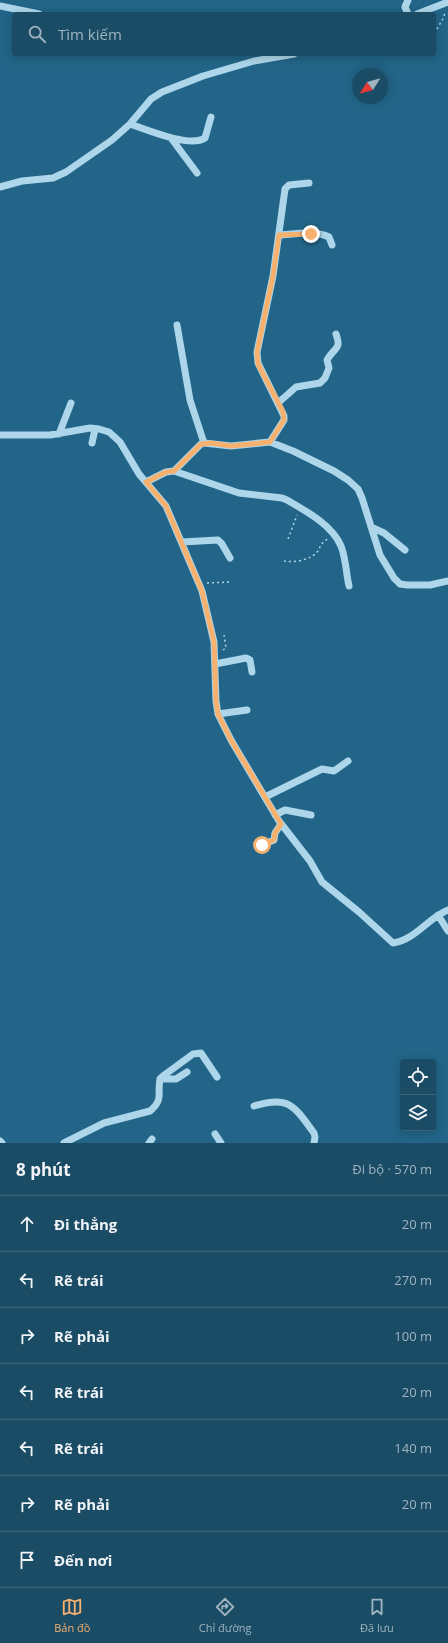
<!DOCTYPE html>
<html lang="vi">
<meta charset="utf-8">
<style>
body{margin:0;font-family:"Open Sans",sans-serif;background:#27566f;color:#f1f3f6}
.controls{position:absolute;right:12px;bottom:12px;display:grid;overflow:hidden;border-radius:4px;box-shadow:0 2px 10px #0003}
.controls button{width:36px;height:36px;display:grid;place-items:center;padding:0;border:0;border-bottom:1px solid #38637a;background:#1a4c66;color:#f1f3f6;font:20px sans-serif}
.compass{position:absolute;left:352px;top:68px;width:36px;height:36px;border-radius:50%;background:#1a4c66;box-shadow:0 2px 10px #0003;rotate:233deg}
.stop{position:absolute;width:12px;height:12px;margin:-9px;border:3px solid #f6b16f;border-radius:50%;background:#fff}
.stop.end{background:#f6b16f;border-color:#fff;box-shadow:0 1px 4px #0008}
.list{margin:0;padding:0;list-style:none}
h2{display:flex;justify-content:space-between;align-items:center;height:52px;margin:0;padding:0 16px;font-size:17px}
h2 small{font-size:13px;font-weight:400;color:#9fb4bf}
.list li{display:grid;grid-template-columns:26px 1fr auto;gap:12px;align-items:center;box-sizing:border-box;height:56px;padding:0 16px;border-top:1px solid #38637a}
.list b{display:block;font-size:15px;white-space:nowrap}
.list em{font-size:13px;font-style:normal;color:#9fb4bf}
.icon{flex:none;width:22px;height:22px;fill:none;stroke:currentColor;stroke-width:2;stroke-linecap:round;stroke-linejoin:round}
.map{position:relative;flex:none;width:448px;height:1143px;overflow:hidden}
.search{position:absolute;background:#1a4c66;box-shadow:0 2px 10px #0003;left:12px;right:12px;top:12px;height:44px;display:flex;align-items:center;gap:10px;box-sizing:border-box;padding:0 14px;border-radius:4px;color:#9fb4bf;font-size:15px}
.sheet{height:444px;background:#1a4c66}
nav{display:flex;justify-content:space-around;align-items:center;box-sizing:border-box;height:56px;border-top:1px solid #38637a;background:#1a4c66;font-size:11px;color:#9fb4bf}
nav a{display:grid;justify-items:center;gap:2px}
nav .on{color:#f6b16f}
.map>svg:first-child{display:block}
</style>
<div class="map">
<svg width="448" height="1143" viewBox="0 0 448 1143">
<rect width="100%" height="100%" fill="#226588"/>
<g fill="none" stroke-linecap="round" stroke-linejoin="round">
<path stroke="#add6ea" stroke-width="1.5" stroke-dasharray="2 3" stroke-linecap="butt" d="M437 29 444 17 445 11
M288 539 297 515
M284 561C294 563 311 560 318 551 321 545 322 542 328 539
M207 583 232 582
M223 650 226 648 224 635"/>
<path stroke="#add6ea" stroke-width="7" d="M408 0 405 7 408 14
M0 6 39 14
M417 14 448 2
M130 124C147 130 190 148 205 138L211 117
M171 138 197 173
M0 187 22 181 53 178 66 172 112 140 130 124 151 99 162 92 203 76 254 61 294 54
M279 235C295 234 315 230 329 237L332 245
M177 325 190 400 204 443
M278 403 296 387 320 383 325 378 329 368 327 360C334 347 342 350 336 334
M59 434 71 403
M0 435H50L90 428 99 429 109 432 120 442 139 474 166 506 202 591 214 642 216 701 218 714 231 740 279 821 310 861 322 882 359 912 393 943C415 940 428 918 448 910
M270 442 284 420V416L258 363 257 352 273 276 285 189 289 185 309 183
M92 443 95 429
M174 471 201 444 204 443 231 446 270 442 293 451 334 471 348 480 358 489 362 498 380 555 394 578 400 584 407 585H430L448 581
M146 482 166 472 174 471 239 493 282 498 287 500C306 511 332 525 341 546 346 559 346 573 349 586
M371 527 384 533 405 550
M182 542 218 540 222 544 230 558
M215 664 246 658 250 660 252 672
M218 714 247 710
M265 797 322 769 334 771 348 761
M275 815 285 810 311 815
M262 845 274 840 275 833 281 824
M438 915 448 931
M160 1079H176L187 1072
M254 1106C289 1095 294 1106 314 1133L315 1137 314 1143
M215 1134 221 1143
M0 1141 2 1143
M64 1143 104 1123 150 1111C164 1099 157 1094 160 1079L163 1076 193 1054 201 1053 217 1077
M149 1143 152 1139"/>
</g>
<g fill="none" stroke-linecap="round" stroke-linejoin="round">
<path stroke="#f6b16f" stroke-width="5" d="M262 845 274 840 275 833 281 824 231 740 218 714 216 701 214 642 202 591 166 506 146 482 166 472 174 471 201 444 211 443 231 446 270 442 284 420 283 412 258 364 257 352 273 276 279 235 311 234"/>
</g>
</svg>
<div class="controls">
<button><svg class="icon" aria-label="locate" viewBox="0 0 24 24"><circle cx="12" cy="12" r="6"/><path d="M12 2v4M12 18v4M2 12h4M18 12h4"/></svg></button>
<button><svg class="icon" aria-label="layers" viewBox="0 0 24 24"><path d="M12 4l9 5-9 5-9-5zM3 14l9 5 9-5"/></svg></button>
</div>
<svg class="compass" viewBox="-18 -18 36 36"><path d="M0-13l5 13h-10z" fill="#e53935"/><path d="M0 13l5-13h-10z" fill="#9fb4bf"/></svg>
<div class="stop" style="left:262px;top:845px"></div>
<div class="stop end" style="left:311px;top:234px"></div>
<div class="search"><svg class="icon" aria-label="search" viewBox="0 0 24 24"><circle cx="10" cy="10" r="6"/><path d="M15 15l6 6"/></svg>Tìm kiếm</div>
</div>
<section class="sheet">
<h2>8 phút<small>Đi bộ · 570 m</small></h2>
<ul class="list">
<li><svg class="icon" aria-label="ahead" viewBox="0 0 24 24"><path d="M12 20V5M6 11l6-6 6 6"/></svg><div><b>Đi thẳng</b></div><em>20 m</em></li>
<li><svg class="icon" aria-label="left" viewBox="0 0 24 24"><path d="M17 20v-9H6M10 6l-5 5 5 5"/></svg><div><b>Rẽ trái</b></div><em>270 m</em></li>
<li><svg class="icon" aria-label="right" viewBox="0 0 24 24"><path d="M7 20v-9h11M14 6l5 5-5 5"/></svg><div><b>Rẽ phải</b></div><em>100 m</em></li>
<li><svg class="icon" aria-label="left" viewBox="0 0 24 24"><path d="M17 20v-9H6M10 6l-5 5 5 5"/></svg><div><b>Rẽ trái</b></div><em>20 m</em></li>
<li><svg class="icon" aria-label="left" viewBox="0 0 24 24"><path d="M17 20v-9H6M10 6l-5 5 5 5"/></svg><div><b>Rẽ trái</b></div><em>140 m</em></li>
<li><svg class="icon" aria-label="right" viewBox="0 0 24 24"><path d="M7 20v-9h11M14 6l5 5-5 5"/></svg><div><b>Rẽ phải</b></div><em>20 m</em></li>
<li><svg class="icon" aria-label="arrive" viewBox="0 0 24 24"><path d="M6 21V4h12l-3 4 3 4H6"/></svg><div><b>Đến nơi</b></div></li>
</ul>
</section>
<nav>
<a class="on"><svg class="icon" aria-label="map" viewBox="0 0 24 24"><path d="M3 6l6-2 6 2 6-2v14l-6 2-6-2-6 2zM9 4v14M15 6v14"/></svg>Bản đồ</a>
<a><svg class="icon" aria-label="directions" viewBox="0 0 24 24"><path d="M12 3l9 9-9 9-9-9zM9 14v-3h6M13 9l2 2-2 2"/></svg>Chỉ đường</a>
<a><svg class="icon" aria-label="saved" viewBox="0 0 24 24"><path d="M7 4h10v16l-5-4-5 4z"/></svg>Đã lưu</a>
</nav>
